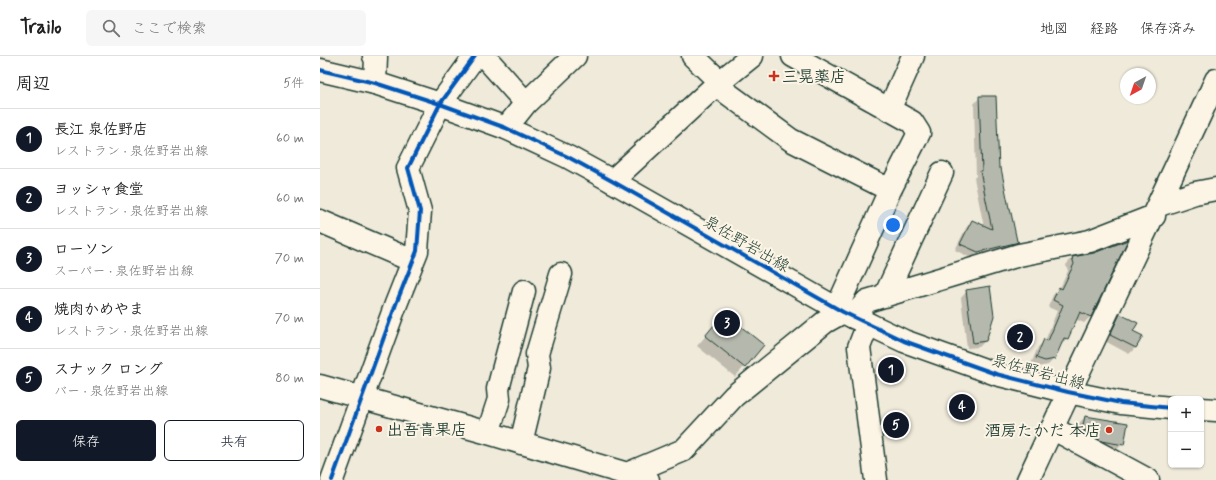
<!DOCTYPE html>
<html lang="ja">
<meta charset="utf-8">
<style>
body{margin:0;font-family:Mynerve,"Klee One",sans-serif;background:#f6f6f6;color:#222}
.controls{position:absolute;right:12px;bottom:12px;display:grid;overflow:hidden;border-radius:6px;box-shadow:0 1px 3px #0004}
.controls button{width:36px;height:36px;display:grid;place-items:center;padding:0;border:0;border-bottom:1px solid #e0e0e0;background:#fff;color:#222;font:20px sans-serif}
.compass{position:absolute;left:800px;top:12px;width:36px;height:36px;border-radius:50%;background:#fff;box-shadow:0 1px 3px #0004;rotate:220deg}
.you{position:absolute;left:573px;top:169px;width:14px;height:14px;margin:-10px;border:3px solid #fff;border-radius:50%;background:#1a73e8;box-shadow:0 0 0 6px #1a73e833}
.badge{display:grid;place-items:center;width:26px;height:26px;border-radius:50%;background:#111827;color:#fff;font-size:13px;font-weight:700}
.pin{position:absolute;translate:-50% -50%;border:2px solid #fff;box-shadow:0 1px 4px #0006}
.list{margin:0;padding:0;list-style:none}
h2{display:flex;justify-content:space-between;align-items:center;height:52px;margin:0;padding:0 16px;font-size:17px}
h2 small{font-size:13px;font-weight:400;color:#767676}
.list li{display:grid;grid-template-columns:26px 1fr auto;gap:12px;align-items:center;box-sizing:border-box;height:60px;padding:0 16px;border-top:1px solid #e0e0e0}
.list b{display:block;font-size:15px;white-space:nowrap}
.list p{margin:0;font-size:13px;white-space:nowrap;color:#767676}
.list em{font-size:13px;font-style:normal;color:#767676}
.actions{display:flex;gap:8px;padding:12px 16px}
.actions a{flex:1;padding:9px 0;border:1px solid #111827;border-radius:6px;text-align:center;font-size:14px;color:#111827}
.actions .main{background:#111827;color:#fff}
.icon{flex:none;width:22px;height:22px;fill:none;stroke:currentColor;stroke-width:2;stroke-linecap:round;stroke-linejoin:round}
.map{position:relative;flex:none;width:896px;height:424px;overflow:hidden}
header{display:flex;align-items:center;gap:24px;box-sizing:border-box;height:56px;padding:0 20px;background:#fff;border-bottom:1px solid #e0e0e0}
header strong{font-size:19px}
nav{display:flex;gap:22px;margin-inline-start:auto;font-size:14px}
.search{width:280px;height:36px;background:#f6f6f6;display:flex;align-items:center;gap:10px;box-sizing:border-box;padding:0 14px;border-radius:6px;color:#767676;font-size:15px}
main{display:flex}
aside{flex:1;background:#fff}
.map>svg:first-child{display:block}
</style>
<header>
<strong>Trailo</strong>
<div class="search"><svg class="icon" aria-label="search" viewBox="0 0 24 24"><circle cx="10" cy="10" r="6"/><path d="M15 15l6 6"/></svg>ここで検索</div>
<nav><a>地図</a><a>経路</a><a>保存済み</a></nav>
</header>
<main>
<aside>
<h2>周辺<small>5件</small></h2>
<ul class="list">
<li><span class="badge">1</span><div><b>長江 泉佐野店</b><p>レストラン · 泉佐野岩出線</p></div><em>60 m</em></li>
<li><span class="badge">2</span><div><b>ヨッシャ食堂</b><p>レストラン · 泉佐野岩出線</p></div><em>60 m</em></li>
<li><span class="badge">3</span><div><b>ローソン</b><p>スーパー · 泉佐野岩出線</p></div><em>70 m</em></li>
<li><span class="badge">4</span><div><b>焼肉かめやま</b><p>レストラン · 泉佐野岩出線</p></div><em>70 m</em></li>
<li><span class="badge">5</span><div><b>スナック ロング</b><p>バー · 泉佐野岩出線</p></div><em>80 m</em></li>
</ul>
<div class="actions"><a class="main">保存</a><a>共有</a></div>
</aside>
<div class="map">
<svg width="896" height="424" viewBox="0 0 896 424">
<rect width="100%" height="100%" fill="#efeada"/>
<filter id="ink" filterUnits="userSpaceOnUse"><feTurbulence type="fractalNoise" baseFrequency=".025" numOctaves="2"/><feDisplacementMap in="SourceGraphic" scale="8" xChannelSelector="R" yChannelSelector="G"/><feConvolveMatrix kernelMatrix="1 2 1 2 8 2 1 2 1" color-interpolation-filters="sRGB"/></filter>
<g filter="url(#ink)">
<path fill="#0003" d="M660 41 697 186 691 192 651 202 635 194 646 172 652 165 664 171 654 122 656 120 654 48Z
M806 186 770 261 764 267 755 263 747 283 741 289 734 303 728 309 718 311 711 308 718 291 725 285 737 255 728 251 733 239 740 232 748 215 746 209 752 202 775 198Z
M647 235 665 285 659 291 647 292 641 242Z
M404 259 424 311 415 321 377 290Z
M800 259 812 275 815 292 809 298 785 285 794 265Z
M765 361 803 388 796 394 756 380 759 367Z"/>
<path fill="#b5b9ad" stroke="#1f3d34" d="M659 40H676L679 112H681L689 152H690L697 185 699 186 658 196 640 188 652 164 672 173 660 115H662Z
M808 184 771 261 760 256 748 283 744 282 735 303 725 305 716 302 724 283 728 285 743 249 733 244 739 231 742 233 754 208 752 201 774 197Z
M670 230 674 260 666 285 653 287 646 234Z
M404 257 444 289 425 312 385 280Z
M800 258 818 267 813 275 823 280 816 292 790 279Z
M765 360 808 367 804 389 781 385 778 383 779 377 762 374Z"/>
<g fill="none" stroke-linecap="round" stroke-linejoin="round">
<defs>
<path id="minor" d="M54 0 56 1 55 27
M164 0 206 47 186 72
M373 0 400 26
M396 29 471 84 570 134 599 77 592 66 473 0
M206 47 255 0
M569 54 593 0
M292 125 396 29 432 0
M839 149 875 137 896 133
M0 165 93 205
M565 240 622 117
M517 252 570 134
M533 261 547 245 699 199 770 185 834 160
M548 268 539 291 556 424
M0 330 168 377 328 424
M732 372 828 424
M168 377 179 343 178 333 204 235
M201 387 219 312 217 298 241 218
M307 418 364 394 414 340 505 266 523 256
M12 424 76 248 97 195 100 155 88 112 120 48 155 0
M708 424C770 290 835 158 896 24"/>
<path id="major" d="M0 14 55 27 120 48 186 72 248 101 292 125 523 256 584 285 676 318 748 336 801 347 851 352
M881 353 896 354"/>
</defs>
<use href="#minor" stroke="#1f3d34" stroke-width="25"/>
<use href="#major" stroke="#1f3d34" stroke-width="25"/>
<use href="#minor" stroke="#fcf5e5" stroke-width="22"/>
<use href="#major" stroke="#fcf5e5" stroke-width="22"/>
<defs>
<path id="cycleway" d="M0 14 55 27 120 48 186 72 248 101 292 125 523 256 584 285 676 318 748 336 801 347 851 352
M12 424 76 248 97 195 100 155 88 112 120 48 155 0"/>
</defs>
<use href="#cycleway" stroke="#fcf5e5" stroke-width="6"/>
<use href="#cycleway" stroke="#0057b8" stroke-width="4"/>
</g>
</g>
<g fill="#c8321e" stroke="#fcf5e5" stroke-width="1.5">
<path d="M452 14h4v4h4v4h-4v4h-4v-4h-4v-4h4z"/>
<circle cx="59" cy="373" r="4"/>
<circle cx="789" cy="374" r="4"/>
</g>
<g text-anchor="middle" stroke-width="4" stroke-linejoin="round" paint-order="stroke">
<g font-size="16" font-weight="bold" fill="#1f3d34" stroke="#fcf5e5" text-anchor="start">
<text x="462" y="26">三晃薬店</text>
<text x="67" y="379">出吾青果店</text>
<text x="781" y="380" text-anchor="end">酒房たかだ 本店</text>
</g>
<g font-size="16" fill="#1f3d34" stroke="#fcf5e5">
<text transform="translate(427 187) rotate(30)" y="6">泉佐野岩出線</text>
<text transform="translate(719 315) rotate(15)" y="6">泉佐野岩出線</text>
</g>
</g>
</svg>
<div class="controls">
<button>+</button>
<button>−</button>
</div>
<svg class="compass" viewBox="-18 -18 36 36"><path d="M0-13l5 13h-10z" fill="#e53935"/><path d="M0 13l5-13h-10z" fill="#767676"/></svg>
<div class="you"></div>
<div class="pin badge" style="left:571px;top:314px">1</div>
<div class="pin badge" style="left:700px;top:281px">2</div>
<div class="pin badge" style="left:407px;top:267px">3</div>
<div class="pin badge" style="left:642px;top:351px">4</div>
<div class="pin badge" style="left:576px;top:369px">5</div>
</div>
</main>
